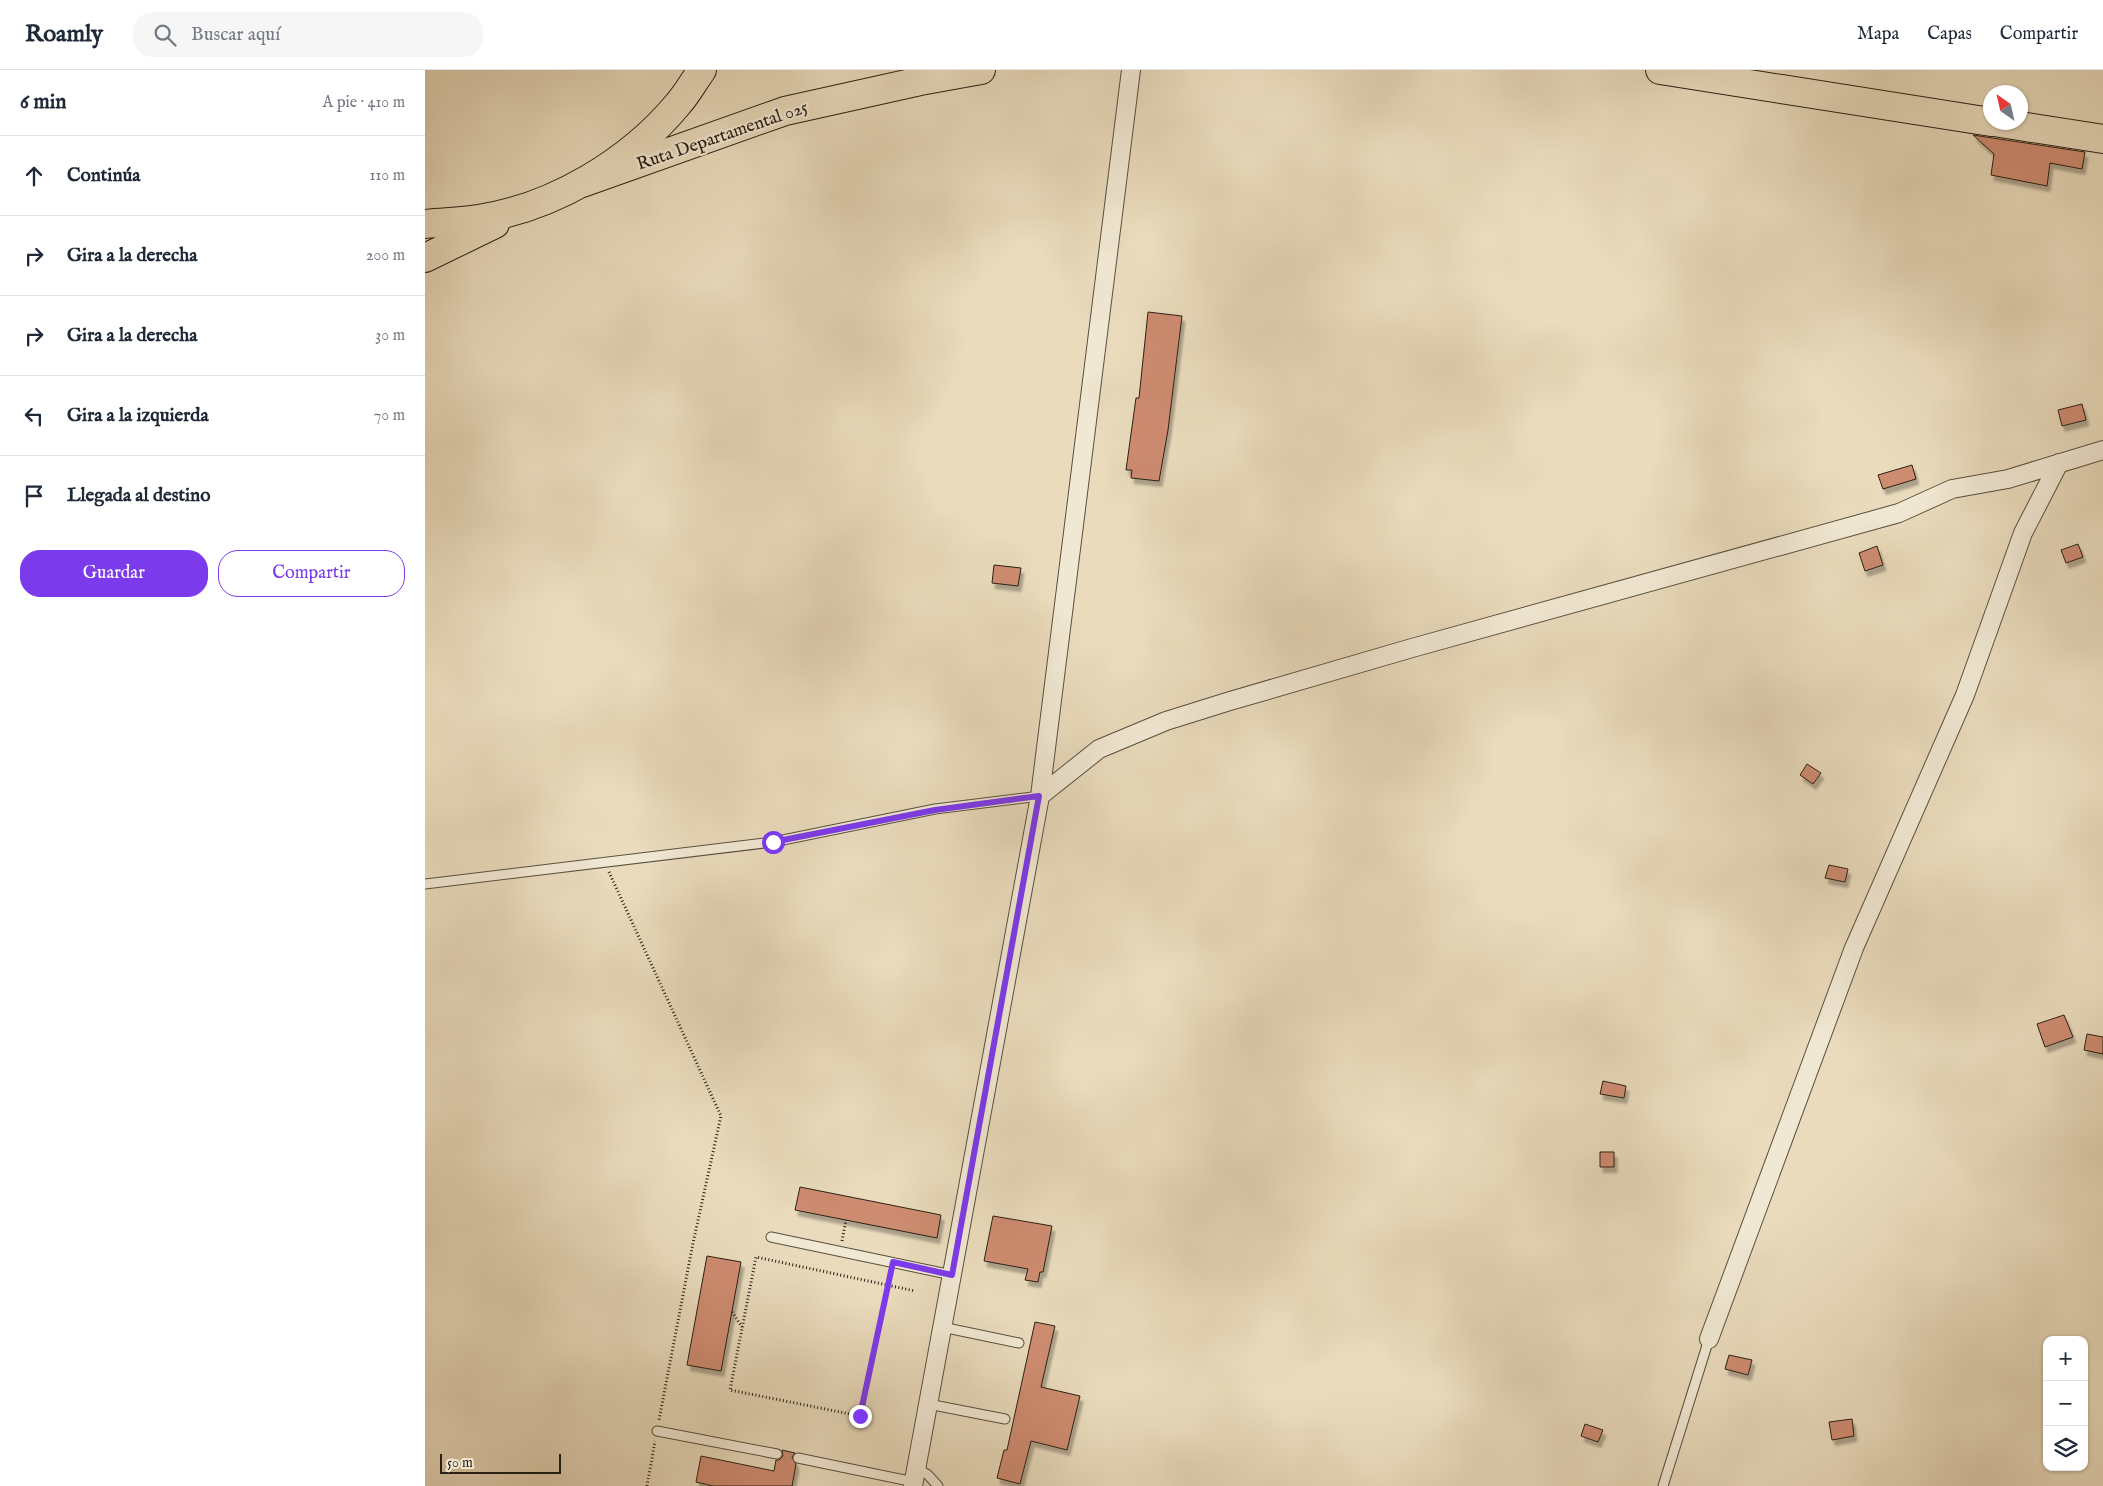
<!DOCTYPE html>
<html lang="es">
<meta charset="utf-8">
<style>
body{margin:0;font-family:"IM FELL English",serif;background:#f6f6f7;color:#1f2937}
.controls{position:absolute;right:15px;bottom:15px;display:grid;overflow:hidden;border-radius:10px;box-shadow:0 1px 4px #0004}
.controls button{width:45px;height:45px;display:grid;place-items:center;padding:0;border:0;border-bottom:1px solid #e0e1e3;background:#fff;color:#1f2937;font:25px sans-serif}
.compass{position:absolute;left:1558px;top:15px;width:45px;height:45px;border-radius:50%;background:#fff;box-shadow:0 1px 4px #0004;rotate:326deg}
.scale{position:absolute;left:15px;bottom:12px;width:121px;box-sizing:border-box;padding-left:5px;border:2px solid #2a2015;border-top:0;font-size:14px;line-height:18px;white-space:nowrap;color:#2a2015;-webkit-text-stroke:4px #f1e8d3;paint-order:stroke}
.stop{position:absolute;width:15px;height:15px;margin:-11px;border:4px solid #7c3aed;border-radius:50%;background:#fff}
.stop.end{background:#7c3aed;border-color:#fff;box-shadow:0 1px 5px #0008}
.list{margin:0;padding:0;list-style:none}
h2{display:flex;justify-content:space-between;align-items:center;height:65px;margin:0;padding:0 20px;font-size:21px}
h2 small{font-size:16px;font-weight:400;color:#747a83}
.list li{display:grid;grid-template-columns:32px 1fr auto;gap:15px;align-items:center;box-sizing:border-box;height:80px;padding:0 20px;border-top:1px solid #e0e1e3}
.list b{display:block;font-size:19px;white-space:nowrap}
.list em{font-size:16px;font-style:normal;color:#747a83}
.actions{display:flex;gap:10px;padding:15px 20px}
.actions a{flex:1;padding:11px 0;border:1px solid #7c3aed;border-radius:20px;text-align:center;font-size:18px;color:#7c3aed}
.actions .main{background:#7c3aed;color:#fff}
.icon{flex:none;width:28px;height:28px;fill:none;stroke:currentColor;stroke-width:2;stroke-linecap:round;stroke-linejoin:round}
.map{position:relative;flex:none;width:1678px;height:1416px;overflow:hidden}
header{display:flex;align-items:center;gap:30px;box-sizing:border-box;height:70px;padding:0 25px;background:#fff;border-bottom:1px solid #e0e1e3}
header strong{font-size:24px}
nav{display:flex;gap:28px;margin-inline-start:auto;font-size:18px}
.search{width:350px;height:45px;background:#f6f6f7;display:flex;align-items:center;gap:12px;box-sizing:border-box;padding:0 18px;border-radius:20px;color:#747a83;font-size:19px}
main{display:flex}
aside{flex:1;background:#fff}
.map>svg:first-child{display:block}
</style>
<header>
<strong>Roamly</strong>
<div class="search"><svg class="icon" aria-label="search" viewBox="0 0 24 24"><circle cx="10" cy="10" r="6"/><path d="M15 15l6 6"/></svg>Buscar aquí</div>
<nav><a>Mapa</a><a>Capas</a><a>Compartir</a></nav>
</header>
<main>
<aside>
<h2>6 min<small>A pie · 410 m</small></h2>
<ul class="list">
<li><svg class="icon" aria-label="ahead" viewBox="0 0 24 24"><path d="M12 20V5M6 11l6-6 6 6"/></svg><div><b>Continúa</b></div><em>110 m</em></li>
<li><svg class="icon" aria-label="right" viewBox="0 0 24 24"><path d="M7 20v-9h11M14 6l5 5-5 5"/></svg><div><b>Gira a la derecha</b></div><em>200 m</em></li>
<li><svg class="icon" aria-label="right" viewBox="0 0 24 24"><path d="M7 20v-9h11M14 6l5 5-5 5"/></svg><div><b>Gira a la derecha</b></div><em>30 m</em></li>
<li><svg class="icon" aria-label="left" viewBox="0 0 24 24"><path d="M17 20v-9H6M10 6l-5 5 5 5"/></svg><div><b>Gira a la izquierda</b></div><em>70 m</em></li>
<li><svg class="icon" aria-label="arrive" viewBox="0 0 24 24"><path d="M6 21V4h12l-3 4 3 4H6"/></svg><div><b>Llegada al destino</b></div></li>
</ul>
<div class="actions"><a class="main">Guardar</a><a>Compartir</a></div>
</aside>
<div class="map">
<svg width="1678" height="1416" viewBox="0 0 1678 1416">
<defs>
<filter id="shadow"><feDropShadow dx="3" dy="5.5" stdDeviation="1" flood-color="#0004"/></filter>
</defs>
<rect width="100%" height="100%" fill="#e9dbbc"/>
<filter id="stains"><feTurbulence type="fractalNoise" baseFrequency=".004" numOctaves="4"/><feColorMatrix values="0 0 0 0 .2 0 0 0 0 .09 0 0 0 0 .02 0 0 0 .5 -.17"/></filter>
<radialGradient id="worn" r=".72"><stop offset=".6" stop-color="#630" stop-opacity="0"/><stop offset="1" stop-color="#630" stop-opacity=".3"/></radialGradient>
<path fill="#ce8c71" stroke="#2a2015" filter="url(#shadow)" d="M1548 65 1660 82 1657 99 1625 93 1622 116 1566 105 1569 84Z
M723 242 757 246 743 360 734 411 706 408 707 400H701L711 328H714Z
M1657 334 1661 350 1637 356 1633 340Z
M1487 395 1491 409 1458 419 1453 405Z
M1653 474 1658 487 1641 493 1636 480Z
M1452 476 1458 495 1440 501 1434 483Z
M569 495 596 498 593 516 567 513Z
M1382 694 1396 703 1388 714 1375 705Z
M1404 795 1423 799 1420 812 1400 808Z
M1639 945 1648 967 1620 977 1612 954Z
M1662 964 1678 967V984L1659 980Z
M1178 1011 1201 1016 1199 1028 1175 1024Z
M1175 1082H1189V1097H1175Z
M375 1117 516 1145 512 1168 370 1140Z
M568 1146 627 1156 618 1202H615L613 1212 600 1210 603 1199 559 1191Z
M282 1186 316 1192 296 1301 262 1295Z
M610 1252 630 1256 616 1317 655 1326 642 1380 606 1371 595 1414 572 1408 579 1380H582Z
M1304 1285 1327 1290 1323 1305 1300 1299Z
M1427 1349 1429 1366 1407 1370 1404 1352Z
M1160 1354 1178 1360 1173 1372 1156 1366Z
M357 1380 370 1383 367 1387 371 1394 367 1416H288L271 1412 276 1386 349 1401 351 1390H354L358 1386Z"/>
<g fill="none" stroke-linecap="round" stroke-linejoin="round">
<defs>
<path id="lane" d="M0 814 348 772 510 739 615 726
M346 1167 527 1205
M517 1257 594 1273
M503 1334 580 1349
M232 1361 352 1384
M373 1388 489 1412
M492 1398 503 1405 513 1416
M1238 1416 1284 1269"/>
<path id="street" d="M615 726 674 679 741 651 805 631 987 578 1474 443 1527 419 1583 409 1678 380
M1284 1269 1429 878 1540 625 1598 463 1634 393
M488 1416 615 726 706 0"/>
<path id="highway" d="M1235 0 1566 52
M1569 52 1678 69
M157 113 360 41 495 11 556 0
M0 154C17 152 36 152 53 149 128 138 205 92 253 34 262 24 269 11 277 0
M0 188 70 154"/>
</defs>
<use href="#lane" stroke="#5a4f3f" stroke-width="11"/>
<use href="#street" stroke="#5a4f3f" stroke-width="20"/>
<use href="#highway" stroke="#2a2015" stroke-width="30"/>
<path stroke="#2a2015" stroke-width="3" stroke-dasharray="1 2.5" stroke-linecap="butt" d="M184 802 296 1046 268 1173 234 1350
M417 1171 421 1150
M466 1203 463 1215 435 1346 305 1320 331 1187 490 1221
M307 1242 317 1257
M222 1416 230 1371"/>
<use href="#lane" stroke="#f1e8d3" stroke-width="9"/>
<use href="#street" stroke="#f1e8d3" stroke-width="18"/>
<use href="#highway" stroke="#e9dbbc" stroke-width="28"/>
</g>
<g fill="none" stroke-linecap="round" stroke-linejoin="round">
<path stroke="#7c3aed" stroke-width="6" d="M348 772 510 740 614 726 527 1205 468 1192 435 1346"/>
</g>
<g text-anchor="middle" stroke-width="4.5" stroke-linejoin="round" paint-order="stroke">
<g font-size="18" fill="#2a2015" stroke="#f1e8d3">
<text transform="translate(297 65) rotate(-19)" y="6">Ruta Departamental 025</text>
</g>
</g>
<rect width="100%" height="100%" filter="url(#stains)"/>
<rect width="100%" height="100%" fill="url(#worn)"/>
</svg>
<div class="controls">
<button>+</button>
<button>−</button>
<button><svg class="icon" aria-label="layers" viewBox="0 0 24 24"><path d="M12 4l9 5-9 5-9-5zM3 14l9 5 9-5"/></svg></button>
</div>
<svg class="compass" viewBox="-18 -18 36 36"><path d="M0-13l5 13h-10z" fill="#e53935"/><path d="M0 13l5-13h-10z" fill="#747a83"/></svg>
<div class="scale">50 m</div>
<div class="stop" style="left:348px;top:772px"></div>
<div class="stop end" style="left:435px;top:1346px"></div>
</div>
</main>
